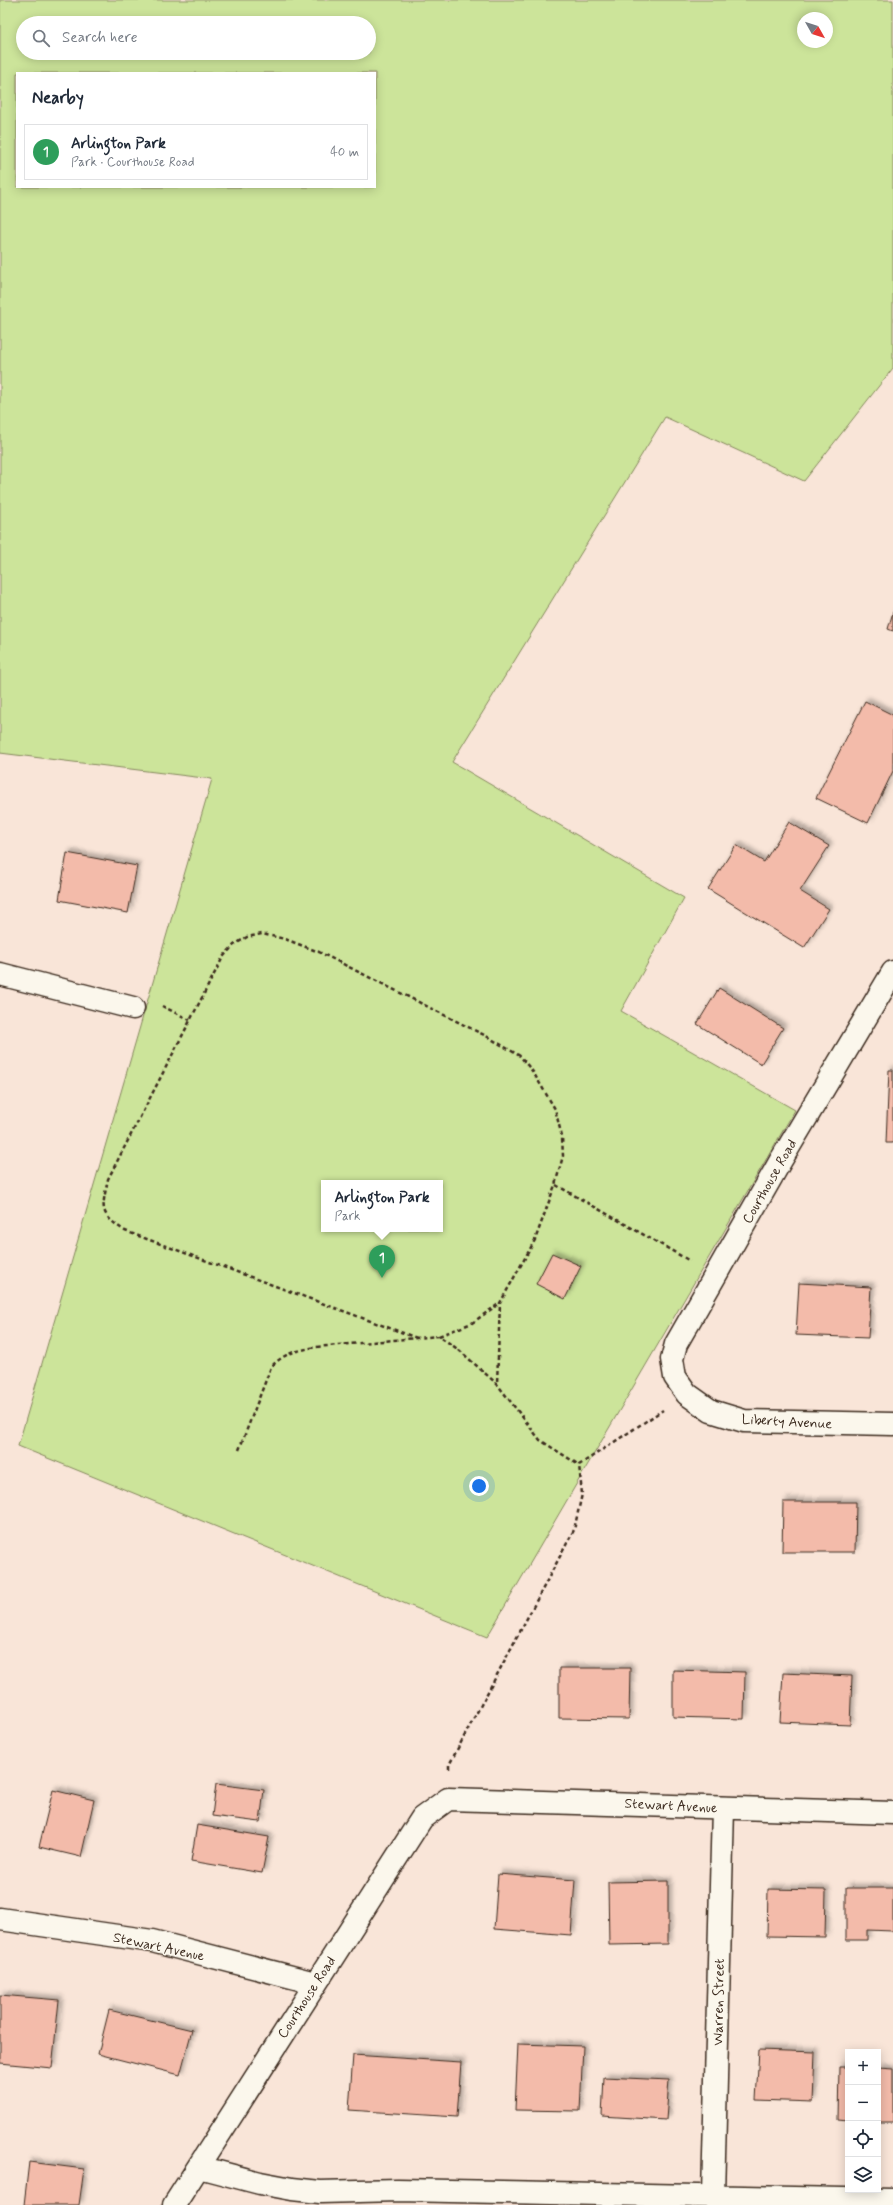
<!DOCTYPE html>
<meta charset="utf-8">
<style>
body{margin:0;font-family:Mynerve,sans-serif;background:#f2f2f3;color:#1f2937}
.controls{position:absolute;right:12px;bottom:12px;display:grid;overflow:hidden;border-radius:0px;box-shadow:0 2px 10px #0003}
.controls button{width:36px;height:36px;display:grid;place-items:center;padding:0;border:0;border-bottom:1px solid #e0e1e3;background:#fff;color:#1f2937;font:20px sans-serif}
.compass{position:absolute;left:797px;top:12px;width:36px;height:36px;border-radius:50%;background:#fff;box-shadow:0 2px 10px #0003;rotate:129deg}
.you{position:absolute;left:479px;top:1486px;width:14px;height:14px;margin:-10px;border:3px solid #fff;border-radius:50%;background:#1a73e8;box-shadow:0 0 0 6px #1a73e833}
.badge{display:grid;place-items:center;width:26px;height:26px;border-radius:50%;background:#c8321e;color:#fff;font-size:13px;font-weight:700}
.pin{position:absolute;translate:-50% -33px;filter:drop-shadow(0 1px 2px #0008)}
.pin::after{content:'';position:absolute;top:21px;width:14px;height:12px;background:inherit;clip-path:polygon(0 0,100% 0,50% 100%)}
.popup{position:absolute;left:321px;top:1180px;width:122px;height:52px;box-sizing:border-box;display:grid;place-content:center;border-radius:0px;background:#fff;filter:drop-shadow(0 1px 3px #0005);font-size:13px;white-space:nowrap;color:#747a83}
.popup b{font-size:15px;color:#1f2937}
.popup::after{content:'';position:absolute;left:50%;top:100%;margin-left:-8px;border:8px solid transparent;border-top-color:#fff}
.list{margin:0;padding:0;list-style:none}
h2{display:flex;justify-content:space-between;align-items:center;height:52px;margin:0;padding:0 16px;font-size:17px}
h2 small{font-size:13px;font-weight:400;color:#747a83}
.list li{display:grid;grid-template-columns:26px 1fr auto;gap:12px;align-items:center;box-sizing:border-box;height:56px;margin:0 8px 8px;padding:0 8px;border:1px solid #e0e1e3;border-radius:0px}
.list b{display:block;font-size:15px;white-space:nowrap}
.list p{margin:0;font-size:13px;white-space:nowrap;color:#747a83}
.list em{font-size:13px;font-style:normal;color:#747a83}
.icon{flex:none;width:22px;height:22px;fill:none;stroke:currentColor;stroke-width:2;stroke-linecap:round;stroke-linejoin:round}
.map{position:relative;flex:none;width:893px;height:2205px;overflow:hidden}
.search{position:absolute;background:#fff;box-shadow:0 2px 10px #0003;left:16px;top:16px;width:360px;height:44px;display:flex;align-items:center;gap:10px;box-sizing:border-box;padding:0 14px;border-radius:22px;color:#747a83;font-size:15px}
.panel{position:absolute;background:#fff;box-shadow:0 2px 10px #0003;left:16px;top:72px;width:360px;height:116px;border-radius:0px}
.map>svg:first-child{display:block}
</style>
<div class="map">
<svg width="893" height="2205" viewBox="0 0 893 2205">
<defs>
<filter id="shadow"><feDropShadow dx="3.5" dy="-3.5" stdDeviation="2" flood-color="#0004"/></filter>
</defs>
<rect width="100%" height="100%" fill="#f9e5d8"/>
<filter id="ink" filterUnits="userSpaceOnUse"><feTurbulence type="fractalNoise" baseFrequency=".025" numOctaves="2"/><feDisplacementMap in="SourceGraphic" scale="8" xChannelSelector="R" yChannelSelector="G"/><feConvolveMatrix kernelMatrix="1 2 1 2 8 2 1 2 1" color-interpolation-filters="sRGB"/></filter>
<g filter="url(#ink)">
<path fill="#cce49a" stroke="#84875c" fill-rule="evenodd" d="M0 0H893V368L804 481 665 417 452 762 684 898 621 1011 795 1110 487 1637 18 1446 212 779 0 753ZM803 18H827V42H803ZM23 23H369V53H23ZM17 73H375V187H17ZM324 1183H440V1229H324Z"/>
<path fill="#f3bbaa" stroke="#3b2a1e" filter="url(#shadow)" d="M893 612V631L888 629Z
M865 701 893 715V771L868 823 816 798Z
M789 822 829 846 800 891 829 909 804 948 708 889 736 845 764 862Z
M67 853 137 866 128 913 59 900Z
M719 988 783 1028 761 1064 697 1024Z
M889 1070H893V1143H886Z
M552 1253 581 1266 565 1299 536 1284Z
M799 1283 871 1287 868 1338 796 1335Z
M783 1502H856L855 1552H782Z
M559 1668H630L629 1719 559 1718Z
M673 1670 745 1672 744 1719 673 1717Z
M783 1673 852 1676 850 1725 780 1722Z
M216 1784 264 1790 260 1822 212 1816Z
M53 1790 94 1800 81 1857 39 1847Z
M197 1825 269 1837 262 1873 191 1861Z
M498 1874 575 1880 571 1935 494 1929Z
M668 1881V1944L609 1945 608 1882Z
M846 1888H893V1931L867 1930V1940H846Z
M768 1889 826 1890 825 1937 767 1936Z
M0 1995 59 2000 52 2068 0 2063Z
M109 2010 192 2030 180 2075 98 2054Z
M518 2044 583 2046 580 2111 515 2110Z
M759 2050 815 2052 813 2102 756 2100Z
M353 2055 461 2062 457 2117 349 2110Z
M839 2067H848V2121L838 2120Z
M878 2068 893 2069V2122H878Z
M604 2077 669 2080 666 2120 602 2116Z
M29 2162 84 2169 79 2205H24Z"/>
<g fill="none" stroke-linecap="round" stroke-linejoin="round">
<defs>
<path id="street" d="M893 972 781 1160 715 1276 676 1344 672 1359 675 1377 687 1394 711 1411 744 1421 893 1424
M0 974 133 1008
M0 1919 152 1941 315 1983
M199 2167 260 2183 292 2189 320 2192 398 2190 893 2200
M713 2195 723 1808
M174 2205 422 1818 448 1799 893 1813"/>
</defs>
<use href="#street" stroke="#3b2a1e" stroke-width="25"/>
<path stroke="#3b2a1e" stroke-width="2.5" stroke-dasharray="4 3" stroke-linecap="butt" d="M162 1006 190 1020
M556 1185 690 1261
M439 1336 472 1323 500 1303
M417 1338 125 1231C98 1213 102 1209 108 1179L223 957 234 945 247 937 262 934 285 939 319 952 488 1037 520 1056 533 1072 555 1109 562 1137 563 1156 555 1185 535 1240 500 1303 497 1384
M239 1450 271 1367C285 1352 297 1351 316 1347L439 1336 459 1350 497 1384 540 1440 579 1465
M449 1769V1765L574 1530 582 1494 579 1465 663 1410"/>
<use href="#street" stroke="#fbf7ec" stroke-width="22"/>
</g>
</g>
<g text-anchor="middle" stroke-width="3" stroke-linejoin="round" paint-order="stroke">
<g font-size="14" fill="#3b2a1e" stroke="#fbf7ec">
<text transform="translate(769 1181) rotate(-60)" y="5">Courthouse Road</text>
<text transform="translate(787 1421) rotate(3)" y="5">Liberty Avenue</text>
<text transform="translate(671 1805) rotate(3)" y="5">Stewart Avenue</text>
<text transform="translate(159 1946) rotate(12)" y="5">Stewart Avenue</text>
<text transform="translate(306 1997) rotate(-57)" y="5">Courthouse Road</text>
<text transform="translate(718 2002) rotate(-89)" y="5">Warren Street</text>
</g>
</g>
</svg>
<div class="controls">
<button>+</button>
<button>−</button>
<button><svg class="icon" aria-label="locate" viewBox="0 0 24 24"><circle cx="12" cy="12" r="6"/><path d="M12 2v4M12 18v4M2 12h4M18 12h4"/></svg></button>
<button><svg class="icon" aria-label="layers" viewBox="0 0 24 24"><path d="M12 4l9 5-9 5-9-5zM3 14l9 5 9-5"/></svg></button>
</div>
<svg class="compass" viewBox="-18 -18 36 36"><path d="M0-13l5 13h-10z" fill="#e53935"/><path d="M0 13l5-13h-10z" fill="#747a83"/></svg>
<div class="you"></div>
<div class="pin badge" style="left:382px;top:1278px;background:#2e9e5b">1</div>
<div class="popup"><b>Arlington Park</b>Park</div>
<div class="search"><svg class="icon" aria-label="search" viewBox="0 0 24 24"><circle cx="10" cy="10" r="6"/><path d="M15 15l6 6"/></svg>Search here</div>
<section class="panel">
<h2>Nearby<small></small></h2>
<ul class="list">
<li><span class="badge" style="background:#2e9e5b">1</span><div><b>Arlington Park</b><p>Park · Courthouse Road</p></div><em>40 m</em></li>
</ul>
</section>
</div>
